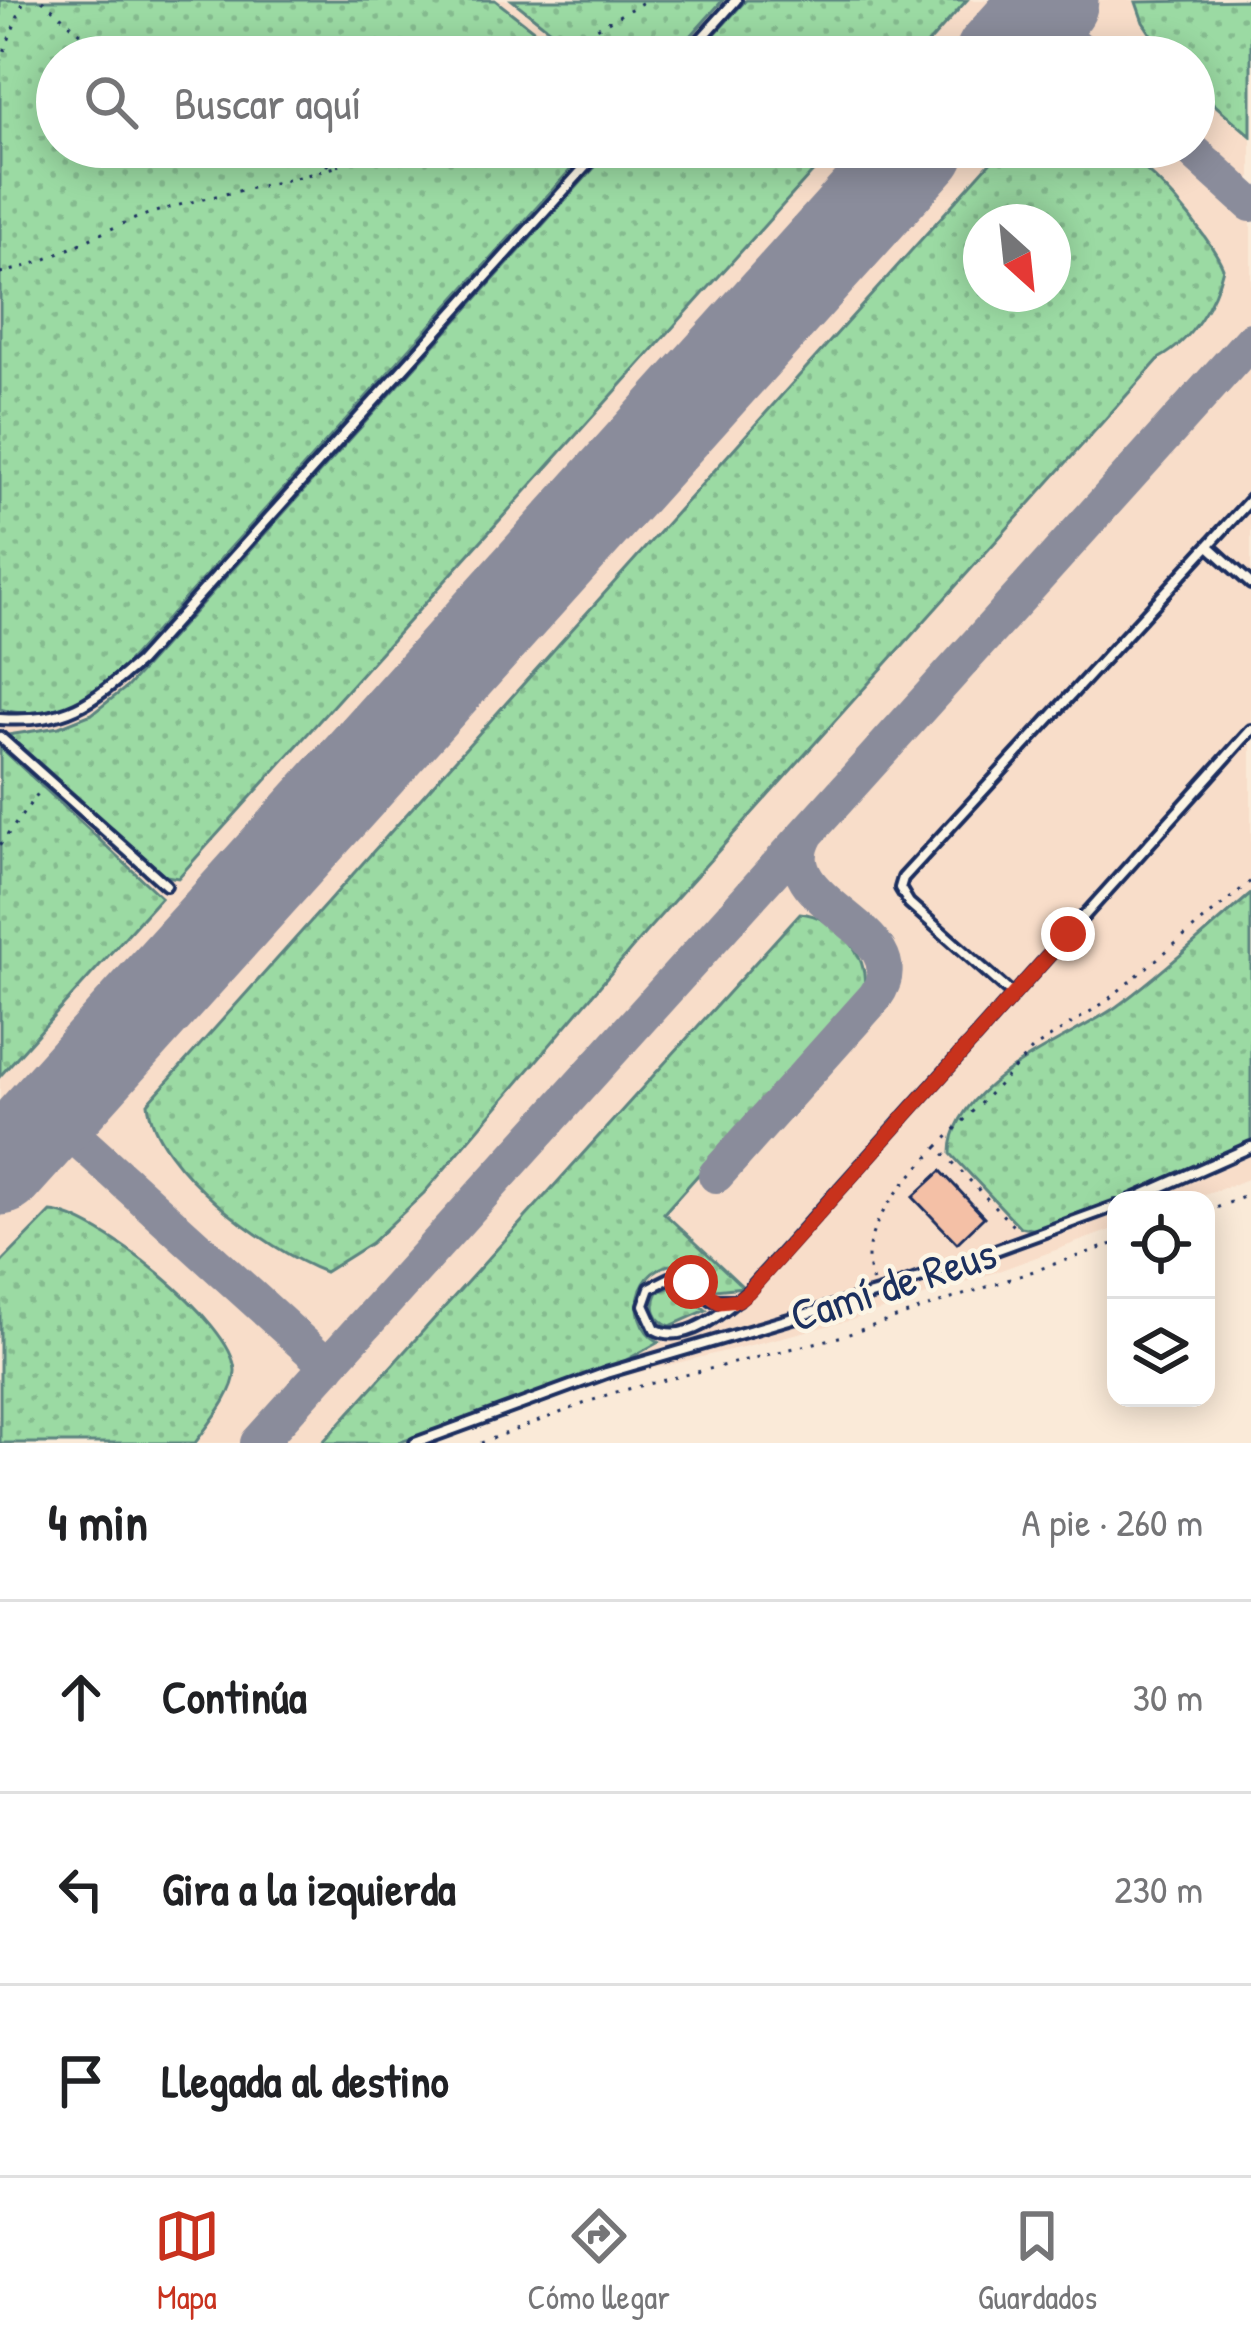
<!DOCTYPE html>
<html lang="es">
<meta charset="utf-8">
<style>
body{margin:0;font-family:"Patrick Hand",sans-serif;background:#f2f2f2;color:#202124}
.controls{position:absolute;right:36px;bottom:36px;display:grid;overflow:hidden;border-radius:24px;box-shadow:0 6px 30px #0003}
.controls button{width:108px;height:108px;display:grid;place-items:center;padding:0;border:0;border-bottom:3px solid #e0e0e0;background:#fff;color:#202124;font:60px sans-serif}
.compass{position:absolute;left:963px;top:204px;width:108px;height:108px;border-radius:50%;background:#fff;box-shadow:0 6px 30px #0003;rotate:153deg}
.stop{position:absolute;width:36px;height:36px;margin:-27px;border:9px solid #c8321e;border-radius:50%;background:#fff}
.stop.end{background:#c8321e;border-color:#fff;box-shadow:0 3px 12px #0008}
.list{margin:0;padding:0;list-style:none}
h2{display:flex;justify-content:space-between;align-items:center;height:156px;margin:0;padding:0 48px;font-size:51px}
h2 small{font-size:39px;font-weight:400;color:#757577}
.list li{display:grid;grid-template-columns:78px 1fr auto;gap:36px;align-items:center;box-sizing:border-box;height:192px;padding:0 48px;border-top:3px solid #e0e0e0}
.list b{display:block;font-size:45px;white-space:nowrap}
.list em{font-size:39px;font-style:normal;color:#757577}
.icon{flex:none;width:66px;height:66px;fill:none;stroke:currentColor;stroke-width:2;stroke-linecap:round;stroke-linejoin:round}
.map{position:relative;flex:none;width:1251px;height:1443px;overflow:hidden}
.search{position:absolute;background:#fff;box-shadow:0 6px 30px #0003;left:36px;right:36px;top:36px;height:132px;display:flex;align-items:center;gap:30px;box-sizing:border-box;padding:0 42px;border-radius:66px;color:#757577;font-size:45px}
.sheet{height:732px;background:#fff}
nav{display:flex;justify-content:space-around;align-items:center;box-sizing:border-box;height:168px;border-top:3px solid #e0e0e0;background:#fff;font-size:33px;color:#757577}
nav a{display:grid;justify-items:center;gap:6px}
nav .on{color:#c8321e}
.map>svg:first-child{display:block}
</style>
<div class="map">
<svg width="1251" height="1443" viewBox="0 0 1251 1443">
<defs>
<pattern id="grass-dots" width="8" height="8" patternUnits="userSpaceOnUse" patternTransform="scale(3)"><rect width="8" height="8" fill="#9bdaa3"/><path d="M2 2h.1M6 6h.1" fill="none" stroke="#85bb8f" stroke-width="1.8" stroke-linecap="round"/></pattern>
</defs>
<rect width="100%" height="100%" fill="#faead8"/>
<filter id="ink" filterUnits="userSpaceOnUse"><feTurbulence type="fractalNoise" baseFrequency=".00833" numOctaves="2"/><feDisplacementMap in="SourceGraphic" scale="24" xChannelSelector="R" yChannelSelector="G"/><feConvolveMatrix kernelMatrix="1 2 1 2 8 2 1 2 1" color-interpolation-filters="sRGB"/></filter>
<g filter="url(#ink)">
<path fill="#f8ddc9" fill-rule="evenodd" d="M0 0H1251V1178L1191 1200H1116V1228L993 1273 852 1320 599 1382 427 1443H0ZM57 57H1194V147H57ZM981 222H1053V294H981Z"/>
<path fill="url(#grass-dots)" stroke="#5b8480" stroke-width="3" fill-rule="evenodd" d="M0 0H495L568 57H57V147H591L118 673C86 705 45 722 0 709Z
M512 0H723L672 57H584Z
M746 0H967L916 57H694Z
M1251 0V136L1194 87V57H1166L1143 22 1136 2Z
M613 147H835L178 878 166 876 8 735 59 727 92 714 127 687Z
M1004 147C1037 147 1076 141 1108 147 1142 153 1211 237 1223 268 1215 303 1191 341 1160 358L645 933 424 1193 371 1243 325 1272C267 1250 154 1168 148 1103ZM981 222H1053V294H981Z
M0 747 161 897 0 1076Z
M1251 894V1142L1050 1232 1020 1227 951 1154C950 1083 1067 1041 1116 1007 1163 973 1207 931 1251 894Z
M800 913C835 916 870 954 864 989L664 1213 743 1287 715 1290 689 1267C642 1252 618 1318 659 1342L608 1370 398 1443H322Z
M51 1212C97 1214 232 1322 235 1370 236 1392 208 1425 195 1443H0V1264Z
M676 1285 706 1310 670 1326C655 1320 650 1307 658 1292Z"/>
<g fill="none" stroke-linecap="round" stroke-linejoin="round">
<path stroke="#8a8c9b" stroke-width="36" d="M1040 14 1087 57
M1188 147 1251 204
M50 1114 328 1366
M716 1175 875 997C924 927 767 906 806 835
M258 1443 1251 340"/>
<path stroke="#8a8c9b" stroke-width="93" d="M1001 57 1052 0
M0 1169 920 147"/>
</g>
<path fill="#f4c0a6" stroke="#1b2f5e" stroke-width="3" d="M941 1171 984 1217 957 1243 913 1197Z"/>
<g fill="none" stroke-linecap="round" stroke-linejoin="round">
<defs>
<path id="lane" d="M685 57 736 0
M1209 546 1251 584
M0 719C68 723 90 704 139 662L603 147
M0 737 166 885
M1013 995 909 903 900 888 903 878 1251 499
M1131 1200 1251 1147
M738 1300H712L691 1282 674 1276 650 1288 644 1305 655 1329C685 1346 725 1311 748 1291L1251 730
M415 1443 606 1373 881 1292 1116 1206"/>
</defs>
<use href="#lane" stroke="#1b2f5e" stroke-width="16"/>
<path stroke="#1b2f5e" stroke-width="3" stroke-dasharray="3 9" stroke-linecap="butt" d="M42 0 109 57
M545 57 647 0
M0 62 24 0
M256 147 335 167 373 147
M0 273C55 263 101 228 155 212 214 194 276 185 335 167
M0 845 42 788
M938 1147 1034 1048 1105 1002 1251 881
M1206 1212 1251 1194
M873 1282C851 1232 907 1180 938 1147L1016 1229
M481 1443 612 1393 843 1336 1116 1243"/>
<use href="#lane" stroke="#fcf5e5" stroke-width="8"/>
</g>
</g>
<g fill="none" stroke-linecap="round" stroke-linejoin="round" filter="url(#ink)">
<path stroke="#c8321e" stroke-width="15" d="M691 1282 719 1302 738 1300 748 1292 1068 934"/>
</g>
<g text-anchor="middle" stroke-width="9" stroke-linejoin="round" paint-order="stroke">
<g font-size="45" fill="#1b2f5e" stroke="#fcf5e5">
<text transform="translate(893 1284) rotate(-18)" y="16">Camí de Reus</text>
</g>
</g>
</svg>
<div class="controls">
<button><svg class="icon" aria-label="locate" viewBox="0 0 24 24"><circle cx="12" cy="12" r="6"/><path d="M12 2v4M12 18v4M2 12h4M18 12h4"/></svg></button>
<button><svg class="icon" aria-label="layers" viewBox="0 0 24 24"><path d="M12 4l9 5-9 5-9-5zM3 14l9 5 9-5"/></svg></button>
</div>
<svg class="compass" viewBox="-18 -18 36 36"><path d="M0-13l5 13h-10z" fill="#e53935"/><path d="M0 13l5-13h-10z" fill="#757577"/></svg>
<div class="stop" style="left:691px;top:1282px"></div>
<div class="stop end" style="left:1068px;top:934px"></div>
<div class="search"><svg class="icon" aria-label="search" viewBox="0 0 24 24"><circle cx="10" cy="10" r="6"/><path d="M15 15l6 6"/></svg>Buscar aquí</div>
</div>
<section class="sheet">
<h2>4 min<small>A pie · 260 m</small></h2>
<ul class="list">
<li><svg class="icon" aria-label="ahead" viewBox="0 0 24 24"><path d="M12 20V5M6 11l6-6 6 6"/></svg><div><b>Continúa</b></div><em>30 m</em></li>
<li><svg class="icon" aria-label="left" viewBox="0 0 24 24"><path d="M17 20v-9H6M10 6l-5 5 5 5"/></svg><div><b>Gira a la izquierda</b></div><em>230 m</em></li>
<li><svg class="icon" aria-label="arrive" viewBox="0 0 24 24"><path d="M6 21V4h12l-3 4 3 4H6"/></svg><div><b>Llegada al destino</b></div></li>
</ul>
</section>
<nav>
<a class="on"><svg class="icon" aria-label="map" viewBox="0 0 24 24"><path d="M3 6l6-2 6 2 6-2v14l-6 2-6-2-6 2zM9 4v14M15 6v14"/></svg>Mapa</a>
<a><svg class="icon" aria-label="directions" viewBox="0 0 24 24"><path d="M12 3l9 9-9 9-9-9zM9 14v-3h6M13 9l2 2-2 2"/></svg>Cómo llegar</a>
<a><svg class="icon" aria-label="saved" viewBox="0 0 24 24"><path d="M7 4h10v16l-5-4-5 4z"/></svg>Guardados</a>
</nav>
